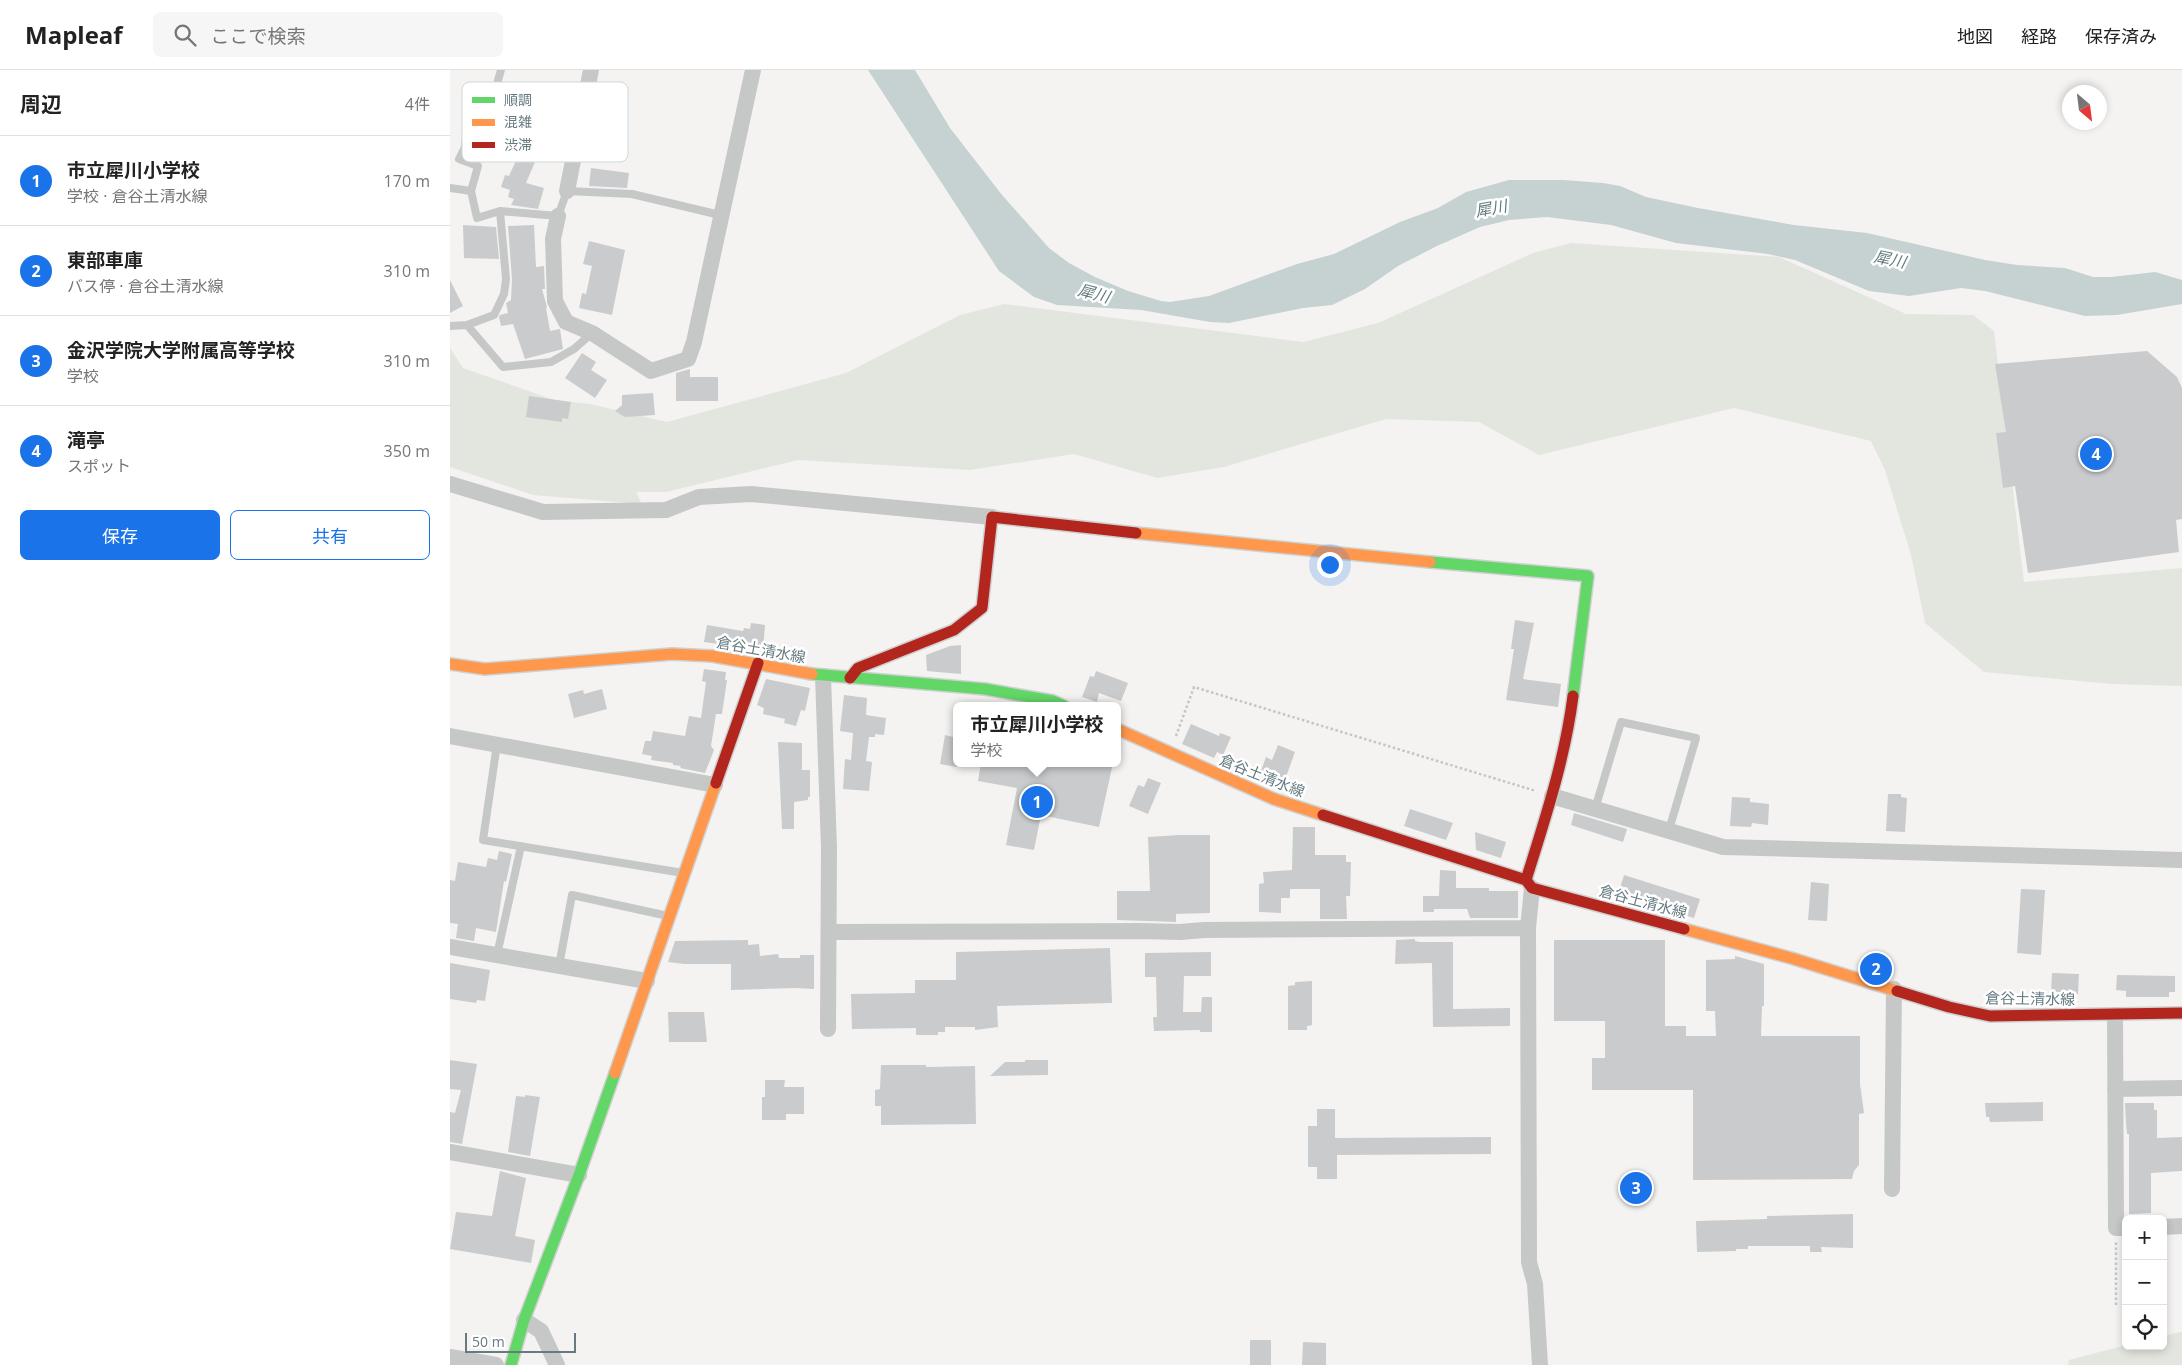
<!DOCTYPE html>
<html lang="ja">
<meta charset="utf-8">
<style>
body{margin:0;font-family:"Open Sans","Noto Sans JP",sans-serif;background:#f6f6f6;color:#222}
.controls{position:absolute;right:15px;bottom:15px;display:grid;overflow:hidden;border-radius:8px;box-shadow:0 2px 8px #0003}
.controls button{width:45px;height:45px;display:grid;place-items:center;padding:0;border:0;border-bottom:1px solid #e0e0e0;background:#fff;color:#222;font:25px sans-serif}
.compass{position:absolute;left:1612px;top:15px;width:45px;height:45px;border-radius:50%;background:#fff;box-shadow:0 2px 8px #0003;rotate:152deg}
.scale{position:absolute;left:15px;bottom:12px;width:111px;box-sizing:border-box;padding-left:5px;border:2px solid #657a81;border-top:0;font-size:14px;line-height:18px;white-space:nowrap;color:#657a81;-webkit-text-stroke:4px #fff;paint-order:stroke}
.you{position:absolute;left:879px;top:494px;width:18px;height:18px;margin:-12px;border:4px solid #fff;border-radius:50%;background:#1a73e8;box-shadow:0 0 0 8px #1a73e833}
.badge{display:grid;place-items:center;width:32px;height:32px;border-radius:50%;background:#1a73e8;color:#fff;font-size:16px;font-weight:700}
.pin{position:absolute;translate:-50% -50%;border:2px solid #fff;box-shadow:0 1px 5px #0006}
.popup{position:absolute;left:503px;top:632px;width:168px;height:65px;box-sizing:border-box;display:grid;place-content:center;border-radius:8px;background:#fff;filter:drop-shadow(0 1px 4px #0005);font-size:16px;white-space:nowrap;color:#767676}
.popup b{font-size:19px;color:#222}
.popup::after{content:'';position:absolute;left:50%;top:100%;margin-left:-10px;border:10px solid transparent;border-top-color:#fff}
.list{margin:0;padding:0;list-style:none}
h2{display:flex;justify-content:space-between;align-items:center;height:65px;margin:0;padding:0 20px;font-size:21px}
h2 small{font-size:16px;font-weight:400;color:#767676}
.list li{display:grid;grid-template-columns:32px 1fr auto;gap:15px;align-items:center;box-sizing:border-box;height:90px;padding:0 20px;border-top:1px solid #e0e0e0}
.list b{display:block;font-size:19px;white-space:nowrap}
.list p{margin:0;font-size:16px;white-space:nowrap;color:#767676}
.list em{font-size:16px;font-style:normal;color:#767676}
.actions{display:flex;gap:10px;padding:15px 20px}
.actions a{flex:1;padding:11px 0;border:1px solid #1a73e8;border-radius:8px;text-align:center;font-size:18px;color:#1a73e8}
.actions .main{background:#1a73e8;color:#fff}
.icon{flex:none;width:28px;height:28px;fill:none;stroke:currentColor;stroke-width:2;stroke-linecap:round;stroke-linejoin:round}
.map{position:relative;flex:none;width:1732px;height:1295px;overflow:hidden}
header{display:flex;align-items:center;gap:30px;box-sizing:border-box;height:70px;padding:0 25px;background:#fff;border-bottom:1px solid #e0e0e0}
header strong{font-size:24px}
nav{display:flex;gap:28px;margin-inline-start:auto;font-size:18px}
.search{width:350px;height:45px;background:#f6f6f6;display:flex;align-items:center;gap:12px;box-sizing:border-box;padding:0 18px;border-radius:8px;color:#767676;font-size:19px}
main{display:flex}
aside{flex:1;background:#fff}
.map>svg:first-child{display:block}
</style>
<header>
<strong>Mapleaf</strong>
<div class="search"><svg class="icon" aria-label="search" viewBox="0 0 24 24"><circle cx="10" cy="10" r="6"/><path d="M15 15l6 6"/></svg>ここで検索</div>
<nav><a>地図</a><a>経路</a><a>保存済み</a></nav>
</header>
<main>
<aside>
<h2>周辺<small>4件</small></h2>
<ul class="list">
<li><span class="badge">1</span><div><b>市立犀川小学校</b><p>学校 · 倉谷土清水線</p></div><em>170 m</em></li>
<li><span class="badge">2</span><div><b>東部車庫</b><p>バス停 · 倉谷土清水線</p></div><em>310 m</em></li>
<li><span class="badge">3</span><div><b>金沢学院大学附属高等学校</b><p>学校</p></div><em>310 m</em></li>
<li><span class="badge">4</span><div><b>滝亭</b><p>スポット</p></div><em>350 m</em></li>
</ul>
<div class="actions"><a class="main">保存</a><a>共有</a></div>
</aside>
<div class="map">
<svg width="1732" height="1295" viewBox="0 0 1732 1295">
<rect width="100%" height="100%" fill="#f4f3f2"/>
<path fill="#e3e5df" d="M1121 173 1329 187 1456 244 1523 245 1544 261 1574 512 1732 498V616L1662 614 1534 602 1475 553 1461 485 1435 400 1421 371 1284 338 1089 385 1029 352 936 349 774 397 707 408 624 384 520 400 348 390 216 422H186L192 434 83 425 0 397V278L13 298 104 330 140 334 217 352 396 303 510 245 554 234 853 272 928 253 1083 183Z
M1730 1262H1732V1295H1618L1619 1290 1676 1275 1713 1276V1266Z"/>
<path fill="#c6d1d1" d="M418 0H465L500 58 552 125 599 178 619 193 645 207 678 221 711 231 720 232 759 226 847 194 884 184 950 152 988 138 1016 122 1059 110H1114L1153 113 1170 116 1196 127 1248 138 1344 155 1417 163 1535 190 1567 195 1615 198 1643 207H1661L1705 202 1732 210V234L1667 245 1635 246 1535 221 1511 218 1459 226 1419 221 1345 190 1318 184 1226 173 1161 155 1097 147 1059 150 1030 157 987 176 948 196 915 219 882 235 853 238 779 253 760 252 691 240 607 235 584 227 549 201Z"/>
<path fill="#cacbcc" d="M83 57 97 64 76 113 94 118 88 139 61 135 64 129 58 127 60 120 51 117 55 105 59 106 79 62 81 63Z
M141 98 179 103 177 118 139 116Z
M13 155 46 157 49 189 14 188Z
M84 155 86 197 94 196 95 219H92L97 237 96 238 100 261 110 259 113 279 75 289 63 254 51 256 49 247 50 245 58 243 56 233 61 230 62 209 58 156Z
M139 171 175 180 162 245 129 238 132 223 136 224 142 196 133 194Z
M0 210 13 236 0 243Z
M1697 281 1727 307 1732 318V449L1726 450 1729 482 1578 503 1565 416 1553 418 1546 363 1556 362 1545 294Z
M132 283 146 292 141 300 157 310 145 328 115 308Z
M240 299V307H268V331H226V303Z
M203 323 205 345 175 347 165 341 172 335V325Z
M79 326 121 332 118 349 112 348V352L76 347Z
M1065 550 1084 553 1073 609 1111 614 1108 637 1056 630 1064 579H1061Z
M301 553 315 555 313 580 254 572 257 555 293 561 294 558 300 559Z
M511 575V604L477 601 476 585 500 576Z
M254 599 276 602 275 610H277L272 644H266L261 676 264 680 255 703 230 698 231 696 223 695V693L201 690 202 686 192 684 195 671H201L203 661 235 666 239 646 251 648 256 612 252 611Z
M646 601 678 613 671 631 649 623 647 632 632 627 640 606 644 607Z
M316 609 360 618 355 641 351 640 346 656 334 653 335 649 313 644 314 638 307 635Z
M152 619 157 639 124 648 118 624 133 620 134 624Z
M394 625 417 628 416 645 436 648 434 665 425 664V667H419L416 691 422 692 419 721 393 719 395 689 401 690 403 663 390 661Z
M741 654 769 666 770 663 781 667 773 685 767 682 764 688 732 674Z
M495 665 507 668V697L490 694Z
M328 672 352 673V700H360V727H358V730L344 732V759H332Z
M828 675 845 682 832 718 821 713 823 706 811 701 816 687 822 690Z
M531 693H663L649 757 591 745 584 780 556 775 567 718 528 711Z
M698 708 711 713 698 744 679 736 688 715 694 717Z
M1438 724H1451V727L1457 728 1455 762 1436 761Z
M1282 727 1300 728V732L1319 734 1318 755 1302 753 1301 757 1280 756Z
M960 739 1003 753 996 770 954 756Z
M1124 743 1177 759 1173 772 1121 755Z
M843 757H865V785H896V792H901L900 826H896L897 849H870V819H840V828H831V843L809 842V814L814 813 813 802 842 800Z
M1025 762 1056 772 1051 788 1026 780Z
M729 765H760V843L726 844V852L667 850V821H700L698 767Z
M49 781 62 784 56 812 54 811 46 862 26 858 24 871 6 868 8 854 0 853V810L5 811 8 792 36 797 38 788 47 790Z
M990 800 1006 801V818H1039V821H1068V848H1020L1017 839H984V842H973V826H989Z
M1174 805 1250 829 1244 848 1170 825 1171 822 1169 821Z
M1361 812 1379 814 1377 851 1358 850Z
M1571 819 1595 820 1591 885 1567 883Z
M965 869V871L970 872H1003V939L1060 938V956L983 957 982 893 945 894 946 870Z
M298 870V875L309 874 310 886 328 884 329 888H350V885H364V919L345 918 281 920V894H234L218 892 225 871Z
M1104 870H1215V956H1236V966H1266L1265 941H1256V890L1285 889V886L1314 894V936H1312L1311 966H1410V1014L1414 1043 1409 1044V1095L1404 1101 1402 1109 1243 1110V1020H1142V988H1155V951H1104Z
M660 878 662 933 547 936 548 957 525 960V957H495V962H488V965H466V958L402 959 401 924 465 923V910H506V882Z
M761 882V906H734L733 942H751L752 927H762V962H750V960L704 961 703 947H707L706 907H695V883Z
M0 893 40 900 35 931 27 930 26 933 0 929Z
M1602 903 1629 904 1628 924 1601 922Z
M1667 905 1725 906V922H1719V927H1676V921L1666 920Z
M862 911V955L857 956V960H838V916L845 915V912Z
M218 942H254L257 972H219Z
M0 990 27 994 12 1074 0 1072V1042L5 1043 11 1020 0 1019Z
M575 990H598V1005L540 1006 555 992H575Z
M431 995H476V997L525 996 526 1054 431 1055V1036H425V1020L430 1019Z
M315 1010H335L334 1017H354V1044H336V1050H312V1027H315Z
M75 1025 90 1027 80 1086 58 1082 66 1026 75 1027Z
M1593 1032V1051L1540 1052 1539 1047H1536L1535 1033Z
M1675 1033H1704V1040H1707V1068L1732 1067V1101L1701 1103V1143L1679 1144V1064H1677L1676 1054Z
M867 1039H885V1068L1041 1067V1084L887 1085V1109H867V1097H858V1056H867Z
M50 1101 76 1108 65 1166 85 1170 81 1193 0 1179 6 1142 42 1146Z
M1403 1144V1178L1371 1177 1372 1182H1360V1176H1298V1179H1286V1181L1247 1182 1246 1151 1317 1149V1146Z
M800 1270H821V1295H800Z
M853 1272 876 1273V1295H852Z"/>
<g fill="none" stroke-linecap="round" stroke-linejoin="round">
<defs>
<path id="fast" d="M980 492 1138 506 1123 626
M362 604 535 619 603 631 614 636
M61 1295 74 1250 129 1105 165 1003"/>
<path id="slow" d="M686 463 980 492
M0 594 35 599 222 584 262 586 362 604
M667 659 824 729 873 745
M1234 859 1341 888 1447 921
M165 1003 266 713"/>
<path id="jam" d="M400 608 408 598 504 560 532 538 542 447 686 463
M266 713 308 593
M873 745 1076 810 1082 818 1234 859
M1076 810C1095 749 1115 689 1123 626
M1447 921 1499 937 1540 946 1732 943"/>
</defs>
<use href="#fast" stroke="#cfd0d0" stroke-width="14"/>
<use href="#slow" stroke="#cfd0d0" stroke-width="14"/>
<use href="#jam" stroke="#cfd0d0" stroke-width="14"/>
<path stroke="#c4c5c6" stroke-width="2.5" stroke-dasharray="2.5 2.5" stroke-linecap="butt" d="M726 666 744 617 1086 721
M1666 1235V1172"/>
<path stroke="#c6c8c8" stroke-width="8" d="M51 0 43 28 16 65 15 77 9 89 28 96 21 121 27 148 50 141 108 146 117 121 182 124 270 145
M0 118 21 121
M17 255 44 245 54 224 56 209 50 141
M0 256 17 255 53 297 101 292 124 279 142 263
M47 674 33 770 233 803
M1145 739 1171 652 1246 668 1219 760
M47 885 71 776
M109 896 122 825 218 846"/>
<path stroke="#c6c8c8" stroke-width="16" d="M117 121 141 0
M108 146 103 169 105 231 116 252 142 263 201 301 238 289 244 272 303 0
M0 414 93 442 216 440 249 427 301 424 542 447
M373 606 379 778 378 959
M0 666 265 715
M1102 726 1273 777 1732 790
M1082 818 1078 858 1079 1192 1085 1214 1090 1295
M379 862 691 861 730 862 754 860 1078 858
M0 877 197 911
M1665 945 1666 1158H1676
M1665 1019 1732 1018
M0 1082 129 1105
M1442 1119 1444 919
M1713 1157 1732 1156
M74 1250 91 1261 107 1295
M0 1287 46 1295"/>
<use href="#fast" stroke="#63d668" stroke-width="11"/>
<use href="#slow" stroke="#ff974d" stroke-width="11"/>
<use href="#jam" stroke="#b3261e" stroke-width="11"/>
</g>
<g text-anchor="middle" stroke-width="5" stroke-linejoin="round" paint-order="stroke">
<g font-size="15" fill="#657a81" stroke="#fff">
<text transform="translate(311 580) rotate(10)" y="5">倉谷土清水線</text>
<text transform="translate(812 706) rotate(22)" y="5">倉谷土清水線</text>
<text transform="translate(1193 832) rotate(15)" y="5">倉谷土清水線</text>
<text transform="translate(1580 929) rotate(1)" y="5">倉谷土清水線</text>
</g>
<g font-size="16" font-style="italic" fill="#607b7f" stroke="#fff">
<text transform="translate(1041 138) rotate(-10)" y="6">犀川</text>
<text transform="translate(1440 189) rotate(12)" y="6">犀川</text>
<text transform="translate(644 223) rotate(15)" y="6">犀川</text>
</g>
</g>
<rect x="12" y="12" width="166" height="80" rx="8" fill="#fff" stroke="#d1d7d9" stroke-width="1"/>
<rect x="22" y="27" width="23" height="6" fill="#63d668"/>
<rect x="22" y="49" width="23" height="7" fill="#ff974d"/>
<rect x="22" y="72" width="23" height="6" fill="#b3261e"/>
<g font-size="14" fill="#657a81">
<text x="54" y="35">順調</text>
<text x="54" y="57">混雑</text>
<text x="54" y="80">渋滞</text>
</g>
</svg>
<div class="controls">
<button>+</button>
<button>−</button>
<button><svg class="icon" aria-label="locate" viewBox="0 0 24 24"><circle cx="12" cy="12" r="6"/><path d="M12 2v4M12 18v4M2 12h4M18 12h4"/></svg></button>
</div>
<svg class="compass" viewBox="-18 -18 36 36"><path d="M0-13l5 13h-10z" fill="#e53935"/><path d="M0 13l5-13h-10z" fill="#767676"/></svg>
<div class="scale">50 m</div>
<div class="you"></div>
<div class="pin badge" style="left:587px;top:732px">1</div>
<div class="popup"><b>市立犀川小学校</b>学校</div>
<div class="pin badge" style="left:1426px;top:899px">2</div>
<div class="pin badge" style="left:1186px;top:1118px">3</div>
<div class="pin badge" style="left:1646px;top:384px">4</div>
</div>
</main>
